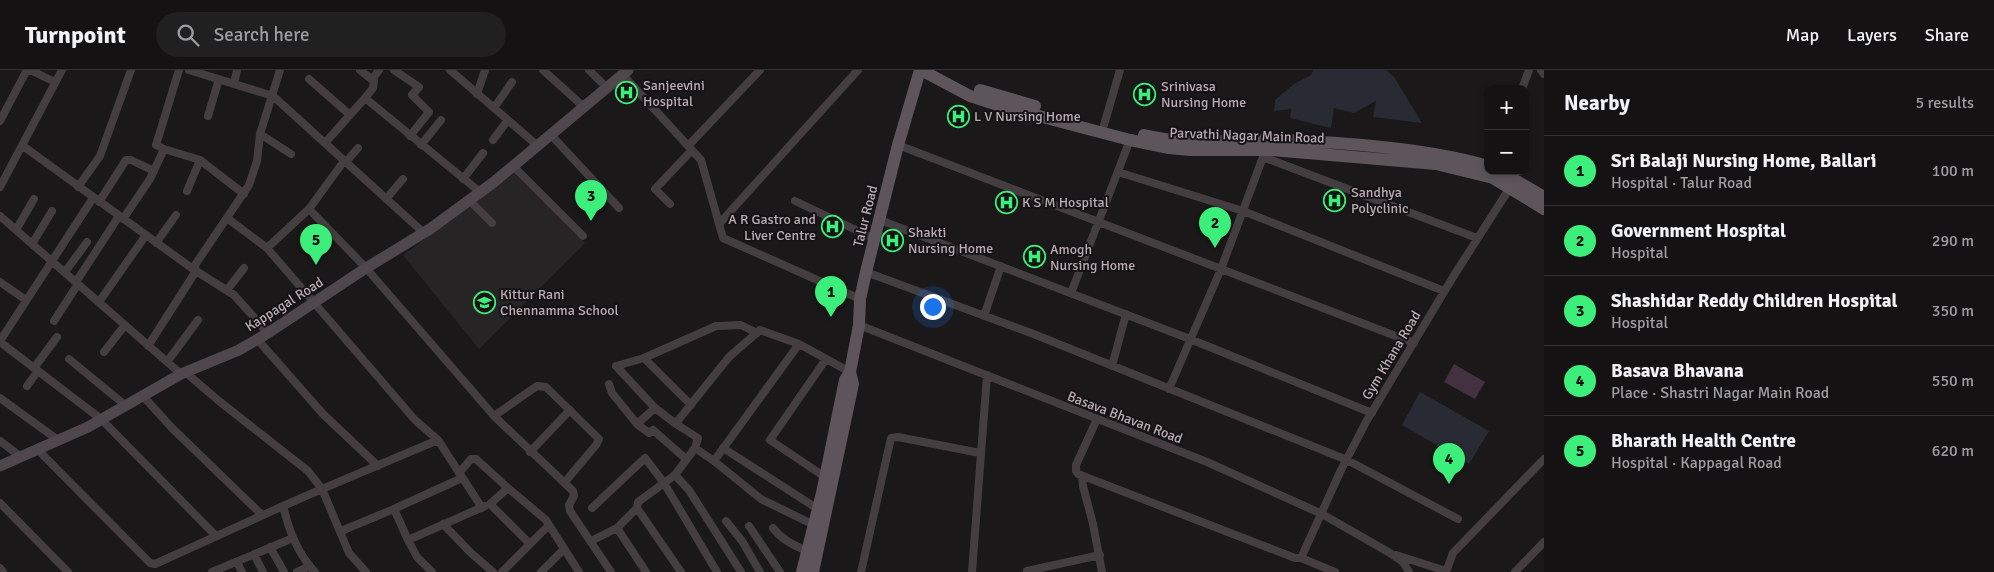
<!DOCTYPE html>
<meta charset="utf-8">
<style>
body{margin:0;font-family:Signika,sans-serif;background:#212021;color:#f1f3f6}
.controls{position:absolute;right:15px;top:15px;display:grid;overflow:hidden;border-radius:10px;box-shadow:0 2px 8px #0003}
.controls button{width:45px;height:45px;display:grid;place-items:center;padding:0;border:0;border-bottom:1px solid #333233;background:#141213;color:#f1f3f6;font:25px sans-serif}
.you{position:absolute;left:932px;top:236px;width:18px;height:18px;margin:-12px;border:4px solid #fff;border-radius:50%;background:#1a73e8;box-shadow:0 0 0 8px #1a73e833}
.badge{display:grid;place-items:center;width:32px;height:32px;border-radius:50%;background:#3cef7a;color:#111;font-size:16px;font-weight:700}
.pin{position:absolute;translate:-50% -41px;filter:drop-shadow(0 1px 2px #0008)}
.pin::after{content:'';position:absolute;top:26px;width:18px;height:15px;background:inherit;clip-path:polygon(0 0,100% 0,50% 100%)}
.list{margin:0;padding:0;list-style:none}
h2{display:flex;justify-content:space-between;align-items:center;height:65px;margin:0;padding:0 20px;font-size:21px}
h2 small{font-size:16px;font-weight:400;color:#9d9ea0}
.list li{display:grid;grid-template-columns:32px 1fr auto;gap:15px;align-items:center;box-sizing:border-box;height:70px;padding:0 20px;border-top:1px solid #333233}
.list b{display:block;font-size:19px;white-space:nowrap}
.list p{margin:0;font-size:16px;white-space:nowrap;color:#9d9ea0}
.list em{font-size:16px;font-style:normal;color:#9d9ea0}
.icon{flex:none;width:28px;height:28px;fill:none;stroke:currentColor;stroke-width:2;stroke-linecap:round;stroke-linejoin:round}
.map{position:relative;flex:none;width:1544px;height:502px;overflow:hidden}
header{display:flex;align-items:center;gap:30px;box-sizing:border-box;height:70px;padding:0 25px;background:#141213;border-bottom:1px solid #333233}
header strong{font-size:24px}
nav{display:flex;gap:28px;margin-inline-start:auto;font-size:18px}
.search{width:350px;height:45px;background:#212021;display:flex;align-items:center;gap:12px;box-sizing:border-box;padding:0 18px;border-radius:28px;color:#9d9ea0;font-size:19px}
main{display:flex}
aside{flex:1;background:#141213}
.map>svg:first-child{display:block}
</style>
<header>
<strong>Turnpoint</strong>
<div class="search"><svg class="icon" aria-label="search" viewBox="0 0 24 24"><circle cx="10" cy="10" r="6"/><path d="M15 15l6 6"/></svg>Search here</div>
<nav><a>Map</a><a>Layers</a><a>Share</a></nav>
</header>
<main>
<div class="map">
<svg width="1544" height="502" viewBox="0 0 1544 502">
<rect width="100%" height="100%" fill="#1a1819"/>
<path fill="#272425" d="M514 103 585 173 479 279 403 185Z"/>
<path fill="#282b33" d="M1313 0H1386L1394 7 1422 53 1373 47 1376 31 1354 43 1334 38 1331 58 1290 48 1291 39 1274 41 1275 30 1294 14 1311 5Z
M1420 322 1489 361 1469 394 1402 355Z"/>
<path fill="#433141" d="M1454 294 1485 312 1475 329 1444 312Z"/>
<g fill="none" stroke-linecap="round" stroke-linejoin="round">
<path stroke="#443e41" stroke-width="8" d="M30 0 55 12
M189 0 273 26 424 163
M360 0 374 11 373 18 365 28 480 122
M394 0 419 17 412 25 429 42 410 66
M450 0 538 76
M543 0 584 37
M589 0 607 18
M1541 0 1544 4
M623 5 701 90 723 168 860 229
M309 9 350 45
M372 10 379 0
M234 14 237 0
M1522 19 1529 0
M477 24 485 0
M494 38 512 12
M208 46 219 9
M0 51 27 0
M1104 55 1120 0
M260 64 291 84
M551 65 619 138
M493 70 508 50
M325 73 365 28
M421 75 441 50
M898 75 1414 273
M23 76 193 199 234 225 268 263
M688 76 760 0
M164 79 200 90 244 124
M1263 87 1477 168
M346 92 358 78
M513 96 583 166
M1118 102 1243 141 1444 221
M463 109 483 83
M0 117 62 0
M78 117 100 86 131 0
M187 121 200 90
M386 129 403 109
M469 130 492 153
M795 131 875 169
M99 132 126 90H131L154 101
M670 134 655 119 692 80
M309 139 366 198 494 346 573 421 574 426 569 435 570 441 611 502
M0 146 181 304
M227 148 267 178 415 350 438 370
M123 149 150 109 164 79 156 75 179 0
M880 150 1190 269 1372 343
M719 154 858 0
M16 160 34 129
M156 173 176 145
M32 174 52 141
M267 178 309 139 344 91
M65 202 87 172
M866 202 1031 263 1347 390 1458 449
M0 212 26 230
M76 212 119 146
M227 220 244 198
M1071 223 1130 70
M99 232 146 165
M984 246 1001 196
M54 251 78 214
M859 255 1207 392 1322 444 1390 483 1403 492 1409 502
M257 269 323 344 378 396
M0 271 93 128
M0 272 101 349 216 466
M148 276 196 201 195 195 249 115 257 91 260 64 280 0
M104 282 125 255
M644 288 691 335
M69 289 125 335
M167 292 198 250
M1112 296 1126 244
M34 298 57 267
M185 302 219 331 308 401 322 419 283 436C289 460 297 483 315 502
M609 314 612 323 637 354
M27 316 38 301
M1169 319 1221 199 1263 87 1265 77
M142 325 172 358 262 445
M0 328 58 370
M655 338 616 296 644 288 716 256 741 255 757 263
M494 346 537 316 546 317 599 369 596 375 565 412
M1097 349 1076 395V401L1078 404 1295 488H1301L1341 400 1366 352 1453 207 1511 116
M676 354 655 338 637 354 649 363 653 360 686 389
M0 371 21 387
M723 378 818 439
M38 380 150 493 155 494 283 436
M530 382 570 340
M714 391 695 378 698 368 676 354 680 348 729 287 760 260 799 274
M459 403 471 389H476L508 418
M675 405 689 420 741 502
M1082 406 1083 416 1093 454 1102 502
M825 407 770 370 826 289
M0 433 68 502
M592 438 645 388 664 413 717 502
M637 438 638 432 675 405 695 378
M394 439 462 408
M726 451 742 471 760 502
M443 454 471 483 493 502
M814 455 761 429 714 391 799 274 850 302
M749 456 780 502
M773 458C782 470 794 476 808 481
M341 461 394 439 408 470
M591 471 617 458
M530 474 490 434 508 418 546 450 549 455
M270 477 284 502
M254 484 263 502
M1396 485 1446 501
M1301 488 1335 502
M237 492 242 502
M0 498 3 502
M1027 501 1100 485
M212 502 293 468
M297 502 310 496
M366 502 349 483 322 419 438 370 482 438
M432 502 417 487 408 470 485 436
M502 502 549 455 579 502
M541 502 564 479
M646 502 617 458 637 438 681 502
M861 502 891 368 898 367 980 383
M972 502 987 305
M1446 502 1453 483 1544 389
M1515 502 1544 472"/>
<path stroke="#4f474c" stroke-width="11" d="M0 396 88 357 181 304 239 280 268 263 366 198 430 159 494 112 628 0"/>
<path stroke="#5e555a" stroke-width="12" d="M921 0 970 26 1001 36 1130 70 1169 78 1190 80H1272L1436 94 1493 108 1544 139
M980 20 1035 36
M1144 65C1189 76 1235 69 1280 70 1299 70 1318 72 1337 73 1388 77 1439 82 1488 96
M1500 101 1544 127
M802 502 822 423 845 310 850 302
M813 502 853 314 850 302 859 255 860 229 866 202 898 75 920 0"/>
</g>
<defs>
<symbol id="hospital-ring" viewBox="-11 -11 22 22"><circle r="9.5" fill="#161314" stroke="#3cef7a" stroke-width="1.5"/><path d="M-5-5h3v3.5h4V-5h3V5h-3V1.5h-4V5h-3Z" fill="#3cef7a"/></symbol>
<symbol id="school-ring" viewBox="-11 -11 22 22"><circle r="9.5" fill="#161314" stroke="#3cef7a" stroke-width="1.5"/><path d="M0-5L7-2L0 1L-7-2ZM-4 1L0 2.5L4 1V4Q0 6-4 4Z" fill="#3cef7a"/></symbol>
</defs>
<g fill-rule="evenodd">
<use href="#hospital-ring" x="614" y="10" width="25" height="25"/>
<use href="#hospital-ring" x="1132" y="12" width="25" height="25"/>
<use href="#hospital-ring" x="946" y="34" width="25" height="25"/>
<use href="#hospital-ring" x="1322" y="118" width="25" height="25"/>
<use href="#hospital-ring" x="994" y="120" width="25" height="25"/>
<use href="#hospital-ring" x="820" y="144" width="25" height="25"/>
<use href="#hospital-ring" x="880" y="158" width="25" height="25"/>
<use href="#hospital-ring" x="1022" y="174" width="25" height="25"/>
<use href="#school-ring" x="472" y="220" width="25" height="25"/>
</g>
<g text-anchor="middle" stroke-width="4" stroke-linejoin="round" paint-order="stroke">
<g font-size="14" fill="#baabb4" stroke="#161314" text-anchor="start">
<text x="643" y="20">Sanjeevini<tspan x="643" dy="16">Hospital</tspan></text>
<text x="1161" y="21">Srinivasa<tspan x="1161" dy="16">Nursing Home</tspan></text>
<text x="974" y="51">L V Nursing Home</text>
<text x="1351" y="127">Sandhya<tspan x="1351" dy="16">Polyclinic</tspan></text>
<text x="1022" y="137">K S M Hospital</text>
<text x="816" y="154" text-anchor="end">A R Gastro and<tspan x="816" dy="16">Liver Centre</tspan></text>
<text x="908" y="167">Shakti<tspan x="908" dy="16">Nursing Home</tspan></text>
<text x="1050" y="184">Amogh<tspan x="1050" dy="16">Nursing Home</tspan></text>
<text x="500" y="229">Kittur Rani<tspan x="500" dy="16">Chennamma School</tspan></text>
</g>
<g font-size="14" fill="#baabb4" stroke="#161314">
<text transform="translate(1247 65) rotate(2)" y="5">Parvathi Nagar Main Road</text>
<text transform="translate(865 146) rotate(-76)" y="5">Talur Road</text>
<text transform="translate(284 234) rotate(-32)" y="5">Kappagal Road</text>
<text transform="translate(1391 285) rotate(-59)" y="5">Gym Khana Road</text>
<text transform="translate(1125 347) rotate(21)" y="5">Basava Bhavan Road</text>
</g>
</g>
</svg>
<div class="controls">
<button>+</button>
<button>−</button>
</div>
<div class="you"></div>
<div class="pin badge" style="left:831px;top:247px">1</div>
<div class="pin badge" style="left:1215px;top:178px">2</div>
<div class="pin badge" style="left:591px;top:151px">3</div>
<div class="pin badge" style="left:1449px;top:414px">4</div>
<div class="pin badge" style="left:316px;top:195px">5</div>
</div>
<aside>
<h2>Nearby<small>5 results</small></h2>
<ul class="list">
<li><span class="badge">1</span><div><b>Sri Balaji Nursing Home, Ballari</b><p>Hospital · Talur Road</p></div><em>100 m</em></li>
<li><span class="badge">2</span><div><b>Government Hospital</b><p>Hospital</p></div><em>290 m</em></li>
<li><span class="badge">3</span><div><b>Shashidar Reddy Children Hospital</b><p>Hospital</p></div><em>350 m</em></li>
<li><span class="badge">4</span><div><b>Basava Bhavana</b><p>Place · Shastri Nagar Main Road</p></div><em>550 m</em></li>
<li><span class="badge">5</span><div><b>Bharath Health Centre</b><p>Hospital · Kappagal Road</p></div><em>620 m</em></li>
</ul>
</aside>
</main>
